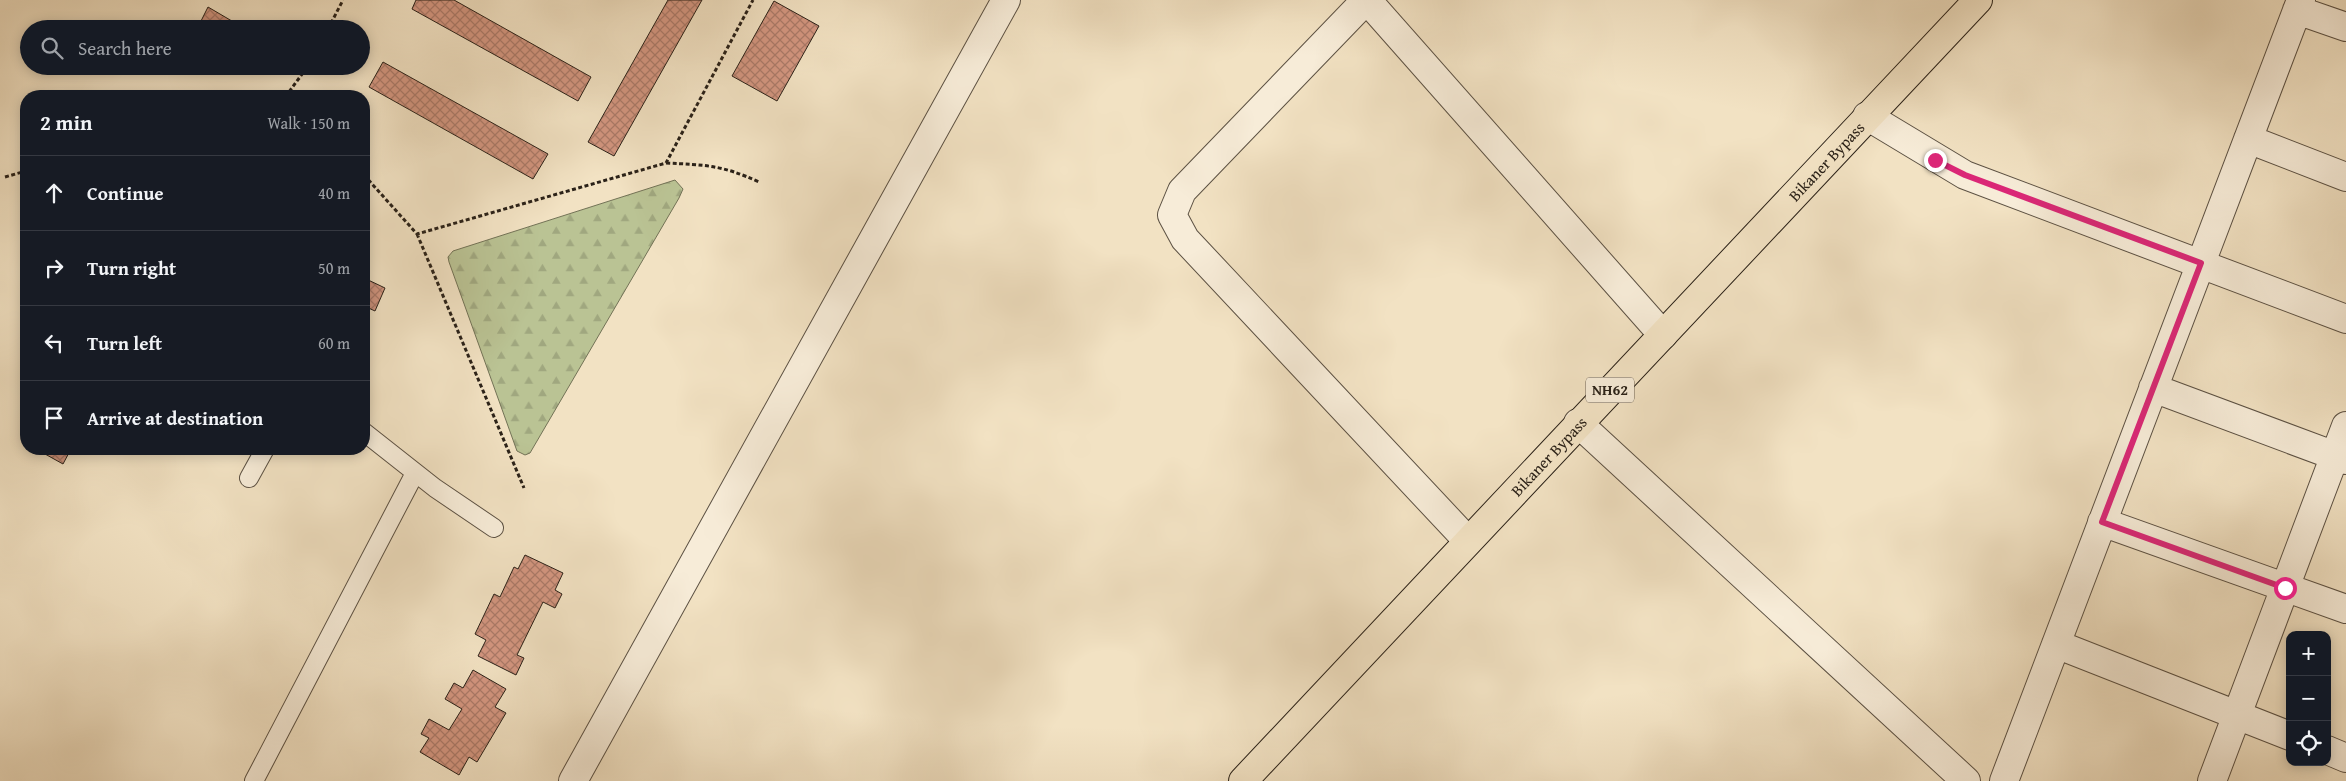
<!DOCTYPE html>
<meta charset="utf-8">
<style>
body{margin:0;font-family:"Gentium Book Plus",serif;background:#20242c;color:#f1f3f6}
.controls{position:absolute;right:15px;bottom:15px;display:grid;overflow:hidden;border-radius:10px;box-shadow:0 2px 12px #0003}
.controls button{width:45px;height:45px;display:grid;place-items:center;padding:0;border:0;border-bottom:1px solid #363941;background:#171b24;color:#f1f3f6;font:25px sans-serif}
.stop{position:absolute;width:15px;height:15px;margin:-11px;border:4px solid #db2777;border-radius:50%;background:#fff}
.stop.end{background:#db2777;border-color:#fff;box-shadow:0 1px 5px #0008}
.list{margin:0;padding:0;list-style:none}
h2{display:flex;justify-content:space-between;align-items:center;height:65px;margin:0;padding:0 20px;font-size:21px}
h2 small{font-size:16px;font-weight:400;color:#9ea1a6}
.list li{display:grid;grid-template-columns:32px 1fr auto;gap:15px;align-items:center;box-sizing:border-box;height:75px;padding:0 20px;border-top:1px solid #363941}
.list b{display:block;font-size:19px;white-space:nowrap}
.list em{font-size:16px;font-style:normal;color:#9ea1a6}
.icon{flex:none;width:28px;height:28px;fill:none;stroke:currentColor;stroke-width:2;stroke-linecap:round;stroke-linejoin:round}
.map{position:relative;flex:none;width:2346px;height:781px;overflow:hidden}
.search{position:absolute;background:#171b24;box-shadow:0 2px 12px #0003;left:20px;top:20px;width:350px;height:55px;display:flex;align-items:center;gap:12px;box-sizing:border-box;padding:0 18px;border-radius:28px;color:#9ea1a6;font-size:19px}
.panel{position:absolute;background:#171b24;box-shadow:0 2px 12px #0003;left:20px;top:90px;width:350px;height:365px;border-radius:20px}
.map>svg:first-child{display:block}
</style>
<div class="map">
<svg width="2346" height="781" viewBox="0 0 2346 781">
<defs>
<pattern id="forest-firs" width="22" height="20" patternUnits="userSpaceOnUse" patternTransform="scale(1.25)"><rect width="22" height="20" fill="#bac394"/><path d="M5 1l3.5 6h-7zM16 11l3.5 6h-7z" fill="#a0a77f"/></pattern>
<pattern id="building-cross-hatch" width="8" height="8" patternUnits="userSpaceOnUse" patternTransform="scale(1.25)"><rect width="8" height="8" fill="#d39680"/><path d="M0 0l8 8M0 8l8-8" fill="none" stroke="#ab7a68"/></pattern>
</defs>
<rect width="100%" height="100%" fill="#f2e2c3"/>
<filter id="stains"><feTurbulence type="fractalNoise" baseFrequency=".004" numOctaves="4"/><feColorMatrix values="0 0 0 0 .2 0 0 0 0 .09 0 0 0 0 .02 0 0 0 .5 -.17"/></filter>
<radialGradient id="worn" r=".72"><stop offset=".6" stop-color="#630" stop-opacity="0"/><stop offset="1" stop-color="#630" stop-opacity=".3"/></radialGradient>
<path fill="url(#forest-firs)" stroke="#727256" d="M675 180 683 189 679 198 530 453 525 455 517 451 449 262 448 257 453 251Z"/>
<path fill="url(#building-cross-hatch)" stroke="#2a2118" d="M416 0H454L591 77 578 101 412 9Z
M668 0H702L614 156 588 142Z
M774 1 819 26 777 101 732 76Z
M208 7 237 24 234 29H197Z
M383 62 548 154 533 179 369 87Z
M364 278 385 288 375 311 364 306Z
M36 449H71L63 464Z
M525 555 563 573 555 590 562 594 555 608 543 602 517 655 524 658 516 675 478 656 486 640 475 634 494 594 500 597 514 567 518 569Z
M473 670 506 689 495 707 506 713 477 762 469 757 459 775 420 752 429 738 421 734 429 719 449 730 462 709 445 699 454 683 463 688Z"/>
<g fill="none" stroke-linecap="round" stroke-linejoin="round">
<defs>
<path id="lane" d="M364 432 435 488 494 528
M249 478 265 449
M254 781 415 473"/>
<path id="street" d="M1366 0 1182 191 1172 215 1185 239 1468 541
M1367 0 1663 335
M2297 10 2346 27
M1867 116 1965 175 2346 319
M2248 139 2346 177
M2153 388 2346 460
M1578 423 1966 781
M2102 522 2346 609
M2056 644 2290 736
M2327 750 2346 758
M573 781 1006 0
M2004 781 2301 0
M2212 781 2346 426"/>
<g id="highway">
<path id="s1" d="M1243 781 1978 0"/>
</g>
</defs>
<use href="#lane" stroke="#5c5143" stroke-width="20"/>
<use href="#street" stroke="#5c5143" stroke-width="30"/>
<use href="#highway" stroke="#2a2118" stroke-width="30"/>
<path stroke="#2a2118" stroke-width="3" stroke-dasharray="4 2.5" stroke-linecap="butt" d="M328 29 343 0
M289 92 293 96
M277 96 289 92 308 66
M666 163C706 165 722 165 759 182
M364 175 417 234 666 163 753 0
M5 177 26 171
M417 234 524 488"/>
<use href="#lane" stroke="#f7ecd8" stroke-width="18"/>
<use href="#street" stroke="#f7ecd8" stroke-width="28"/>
<use href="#highway" stroke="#f2e2c3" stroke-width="28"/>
</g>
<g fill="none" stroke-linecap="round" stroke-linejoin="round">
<path stroke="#db2777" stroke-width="6" d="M1935 160 1965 175 2201 263 2102 522 2285 588"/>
</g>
<g text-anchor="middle" stroke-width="5" stroke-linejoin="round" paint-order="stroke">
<rect fill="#f7ecd8" stroke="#685e52" stroke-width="1" x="1586" y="377.5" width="48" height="25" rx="4"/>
<g font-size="15" font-weight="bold" fill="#2a2118">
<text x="1610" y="395">NH62</text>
</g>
<g font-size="16" fill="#2a2118" stroke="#f7ecd8">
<text dy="6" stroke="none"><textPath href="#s1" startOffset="851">Bikaner Bypass</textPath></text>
<text dy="6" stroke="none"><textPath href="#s1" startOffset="446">Bikaner Bypass</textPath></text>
</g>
</g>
<rect width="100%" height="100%" filter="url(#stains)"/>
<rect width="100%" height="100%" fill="url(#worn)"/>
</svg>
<div class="controls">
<button>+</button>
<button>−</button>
<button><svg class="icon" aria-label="locate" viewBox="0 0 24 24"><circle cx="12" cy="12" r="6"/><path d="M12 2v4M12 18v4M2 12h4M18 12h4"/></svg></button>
</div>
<div class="stop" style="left:2285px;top:588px"></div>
<div class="stop end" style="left:1935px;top:160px"></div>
<div class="search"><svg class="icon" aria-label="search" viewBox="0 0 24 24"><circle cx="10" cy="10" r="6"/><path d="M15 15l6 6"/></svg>Search here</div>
<section class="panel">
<h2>2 min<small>Walk · 150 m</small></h2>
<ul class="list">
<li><svg class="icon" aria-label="ahead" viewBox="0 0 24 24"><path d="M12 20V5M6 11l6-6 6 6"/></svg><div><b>Continue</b></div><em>40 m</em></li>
<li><svg class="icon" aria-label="right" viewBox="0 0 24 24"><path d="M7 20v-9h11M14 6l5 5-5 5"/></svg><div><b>Turn right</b></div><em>50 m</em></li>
<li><svg class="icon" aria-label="left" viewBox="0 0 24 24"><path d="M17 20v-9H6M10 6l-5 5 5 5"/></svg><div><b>Turn left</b></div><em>60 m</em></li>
<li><svg class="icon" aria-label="arrive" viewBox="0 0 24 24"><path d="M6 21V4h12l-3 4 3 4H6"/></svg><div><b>Arrive at destination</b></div></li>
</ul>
</section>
</div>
